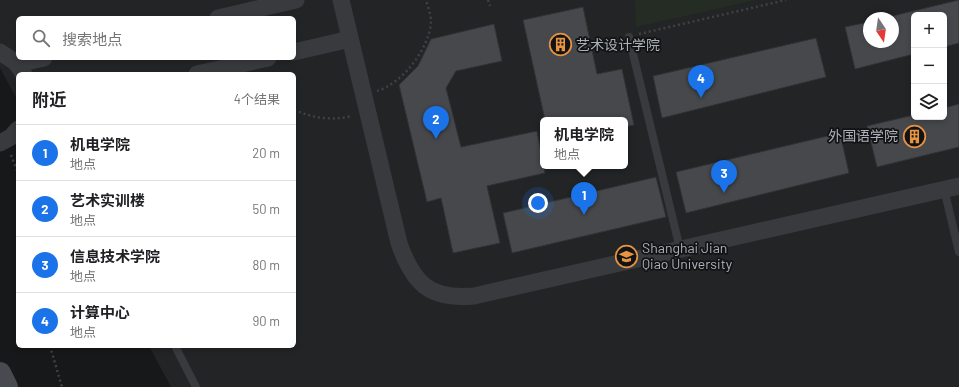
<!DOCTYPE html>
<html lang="zh">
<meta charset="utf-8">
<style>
body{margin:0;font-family:Barlow,"Noto Sans SC",sans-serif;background:#f2f2f2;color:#202124}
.controls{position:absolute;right:12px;top:12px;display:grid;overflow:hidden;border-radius:6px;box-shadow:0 2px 6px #0003}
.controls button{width:36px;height:36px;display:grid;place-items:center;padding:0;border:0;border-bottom:1px solid #e0e0e0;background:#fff;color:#202124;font:20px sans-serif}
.compass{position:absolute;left:863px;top:12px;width:36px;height:36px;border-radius:50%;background:#fff;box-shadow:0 2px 6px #0003;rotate:167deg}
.you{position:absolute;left:538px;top:203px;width:14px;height:14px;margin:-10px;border:3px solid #fff;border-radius:50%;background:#1a73e8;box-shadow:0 0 0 6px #1a73e833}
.badge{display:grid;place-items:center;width:26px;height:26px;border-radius:50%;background:#1a73e8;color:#fff;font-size:13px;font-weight:700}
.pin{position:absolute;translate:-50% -33px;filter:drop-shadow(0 1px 2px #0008)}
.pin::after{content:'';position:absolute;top:21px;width:14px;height:12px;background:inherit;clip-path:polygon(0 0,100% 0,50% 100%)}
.popup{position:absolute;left:540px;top:117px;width:88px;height:52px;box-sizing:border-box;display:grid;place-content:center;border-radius:6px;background:#fff;filter:drop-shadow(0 1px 3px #0005);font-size:13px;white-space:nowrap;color:#757577}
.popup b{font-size:15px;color:#202124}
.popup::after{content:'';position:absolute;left:50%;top:100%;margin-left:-8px;border:8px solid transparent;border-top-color:#fff}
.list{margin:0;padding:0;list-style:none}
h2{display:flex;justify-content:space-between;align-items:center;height:52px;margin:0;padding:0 16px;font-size:17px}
h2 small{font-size:13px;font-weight:400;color:#757577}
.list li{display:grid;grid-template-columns:26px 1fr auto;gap:12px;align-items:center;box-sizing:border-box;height:56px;padding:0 16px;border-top:1px solid #e0e0e0}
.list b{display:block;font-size:15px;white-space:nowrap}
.list p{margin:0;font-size:13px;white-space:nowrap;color:#757577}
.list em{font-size:13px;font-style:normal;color:#757577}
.icon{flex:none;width:22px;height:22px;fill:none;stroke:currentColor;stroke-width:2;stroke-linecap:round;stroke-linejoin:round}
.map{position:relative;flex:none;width:959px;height:387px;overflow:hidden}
.search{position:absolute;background:#fff;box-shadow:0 2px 6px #0003;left:16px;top:16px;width:280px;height:44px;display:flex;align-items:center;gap:10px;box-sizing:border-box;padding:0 14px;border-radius:6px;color:#757577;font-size:15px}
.panel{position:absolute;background:#fff;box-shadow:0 2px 6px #0003;left:16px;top:72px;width:280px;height:276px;border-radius:6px}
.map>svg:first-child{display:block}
</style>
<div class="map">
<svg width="959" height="387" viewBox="0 0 959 387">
<rect width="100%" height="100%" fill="#171819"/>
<path fill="#232426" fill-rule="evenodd" d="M0 0H959V387H171L149 346H294V74H18V101L0 68ZM914 15H944V117H914ZM18 18H294V58H18ZM869 18H893V42H869ZM543 120H625V166H543Z"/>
<path fill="#242c24" d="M635 0H756L636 27Z"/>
<path fill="#46484c" stroke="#323235" d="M959 0V43L944 47V15H914V54L855 69 845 27 869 22V42H893V18H884Z
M583 7 597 74 622 69 634 125 625 127V120H545L523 20Z
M494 24 502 61 456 71 446 88 461 147 537 131 545 173 487 186 500 243 453 253 441 198 427 202 399 85 418 66 431 39Z
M816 38 826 77 662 118 653 76Z
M959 104V147L877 167 867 126 914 115V117H944V108Z
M840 133 849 173 686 213 676 172Z
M656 177 666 217 512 253 503 213Z"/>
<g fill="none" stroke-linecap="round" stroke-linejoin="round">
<path stroke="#3f4145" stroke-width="2.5" stroke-dasharray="2 3" stroke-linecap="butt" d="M488 0 490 6
M639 34 786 0
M377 91C403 83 429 49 431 22 431 15 428 7 426 0
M294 110C314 118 331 121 352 116
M11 155 18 173
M50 346 62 387"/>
<path stroke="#393a3e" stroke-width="8" d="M629 37 680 249
M944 189 959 252
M175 346 196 387"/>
<path stroke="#393a3e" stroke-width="17" d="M341 0 399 243C413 283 429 300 474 296L959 186
M218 18 296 0
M0 52 15 62 24 74
M294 52 350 39
M17 64 44 58
M197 74 268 58
M0 143 11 137 18 129"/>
<path stroke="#474a4e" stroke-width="22" d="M0 373 7 387"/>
</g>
<defs>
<symbol id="building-ring" viewBox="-11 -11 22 22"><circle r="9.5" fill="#121314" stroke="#e69342" stroke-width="1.5"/><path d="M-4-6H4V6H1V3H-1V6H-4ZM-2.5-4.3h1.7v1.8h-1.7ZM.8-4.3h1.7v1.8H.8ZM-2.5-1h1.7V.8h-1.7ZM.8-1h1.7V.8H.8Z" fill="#e69342"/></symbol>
<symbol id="university-ring" viewBox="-11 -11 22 22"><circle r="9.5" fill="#121314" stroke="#e69342" stroke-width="1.5"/><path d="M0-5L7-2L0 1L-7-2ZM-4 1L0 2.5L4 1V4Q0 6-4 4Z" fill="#e69342"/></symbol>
</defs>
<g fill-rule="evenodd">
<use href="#building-ring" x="548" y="32" width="25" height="25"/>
<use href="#building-ring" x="902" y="124" width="25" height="25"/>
<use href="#university-ring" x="614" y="244" width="25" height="25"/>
</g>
<g text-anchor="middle" stroke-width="3.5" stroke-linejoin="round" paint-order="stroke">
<g font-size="14" fill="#aab1b8" stroke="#121314" text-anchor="start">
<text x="576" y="50">艺术设计学院</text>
<text x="898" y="141" text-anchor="end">外国语学院</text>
<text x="642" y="253">Shanghai Jian<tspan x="642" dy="16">Qiao University</tspan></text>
</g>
</g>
</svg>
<div class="controls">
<button>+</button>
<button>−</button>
<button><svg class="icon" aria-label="layers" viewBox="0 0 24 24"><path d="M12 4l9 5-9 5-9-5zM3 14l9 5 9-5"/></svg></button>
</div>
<svg class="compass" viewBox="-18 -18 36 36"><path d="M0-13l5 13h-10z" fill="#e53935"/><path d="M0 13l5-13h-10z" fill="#757577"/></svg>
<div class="you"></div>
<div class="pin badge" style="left:584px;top:215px">1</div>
<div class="popup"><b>机电学院</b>地点</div>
<div class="pin badge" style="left:436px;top:139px">2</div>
<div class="pin badge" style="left:724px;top:193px">3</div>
<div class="pin badge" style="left:701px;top:98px">4</div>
<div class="search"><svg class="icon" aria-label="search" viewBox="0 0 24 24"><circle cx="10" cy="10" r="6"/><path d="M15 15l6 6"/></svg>搜索地点</div>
<section class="panel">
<h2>附近<small>4个结果</small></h2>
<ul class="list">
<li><span class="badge">1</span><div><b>机电学院</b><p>地点</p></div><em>20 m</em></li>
<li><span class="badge">2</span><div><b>艺术实训楼</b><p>地点</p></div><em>50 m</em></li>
<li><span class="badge">3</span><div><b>信息技术学院</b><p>地点</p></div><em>80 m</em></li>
<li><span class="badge">4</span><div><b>计算中心</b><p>地点</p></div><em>90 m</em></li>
</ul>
</section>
</div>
